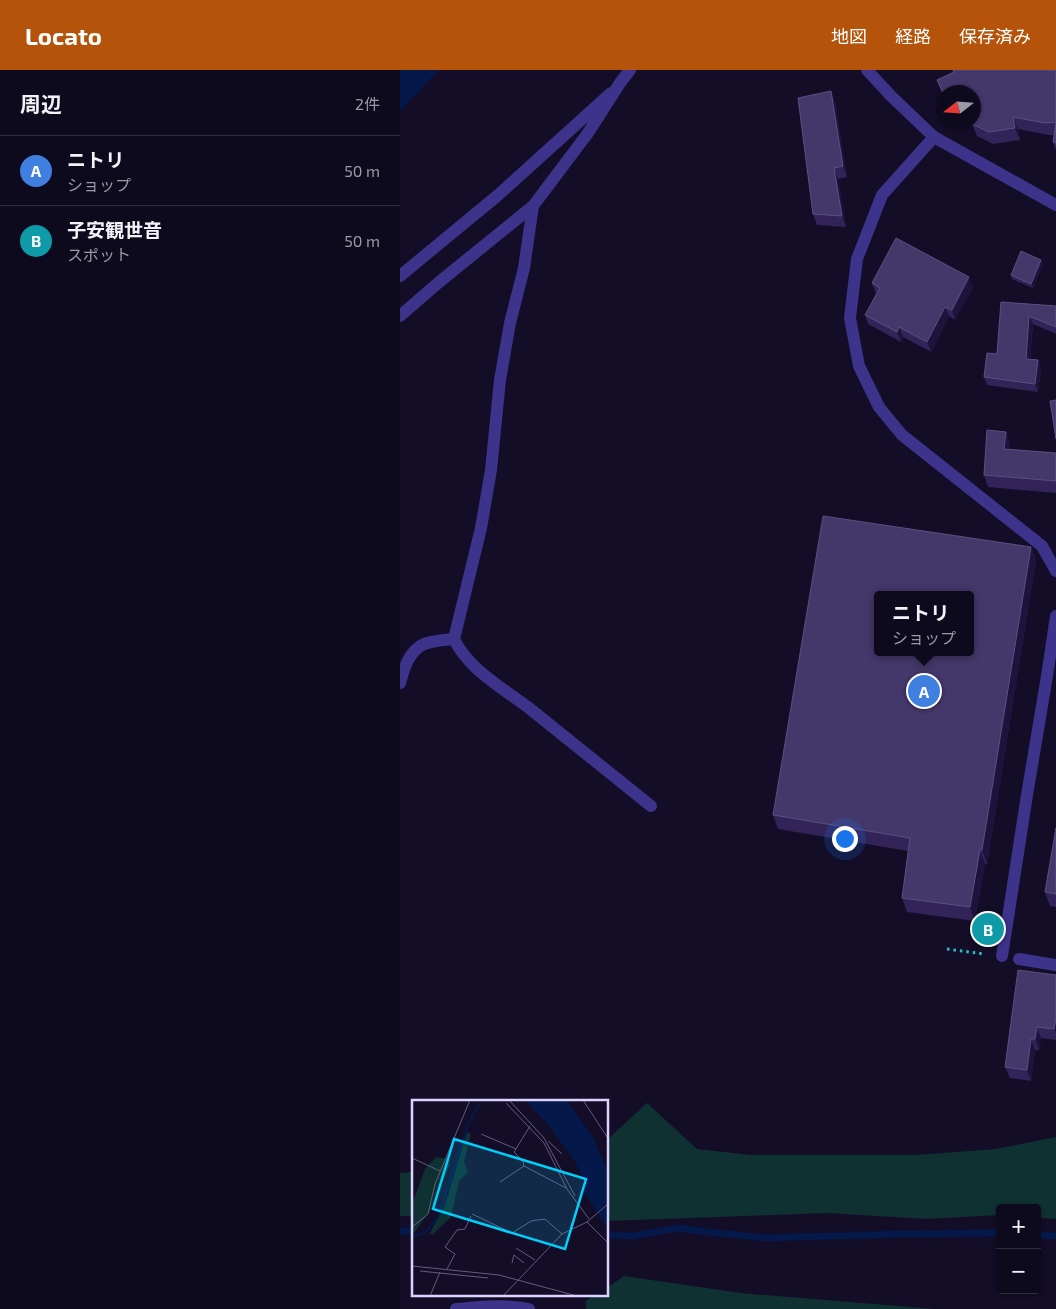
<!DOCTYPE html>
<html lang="ja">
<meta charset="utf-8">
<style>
body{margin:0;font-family:"Exo 2","Noto Sans JP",sans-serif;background:#171327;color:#f1f3f6}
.controls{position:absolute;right:15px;bottom:15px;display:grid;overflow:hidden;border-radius:5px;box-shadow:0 1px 4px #0004}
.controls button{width:45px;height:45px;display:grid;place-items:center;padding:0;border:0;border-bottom:1px solid #2e2b3c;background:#0e0a1e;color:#f1f3f6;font:25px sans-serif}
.compass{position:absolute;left:536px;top:15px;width:45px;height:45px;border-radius:50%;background:#0e0a1e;box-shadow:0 1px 4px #0004;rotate:253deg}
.you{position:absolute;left:444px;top:768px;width:18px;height:18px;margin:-12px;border:4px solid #fff;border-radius:50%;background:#1a73e8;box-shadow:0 0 0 8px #1a73e833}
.badge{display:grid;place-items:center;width:32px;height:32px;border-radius:50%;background:#b45309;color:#fff;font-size:16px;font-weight:700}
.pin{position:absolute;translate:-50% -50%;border:2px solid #fff;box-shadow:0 1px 5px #0006}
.popup{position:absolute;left:474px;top:521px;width:100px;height:65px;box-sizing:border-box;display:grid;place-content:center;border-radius:5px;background:#0e0a1e;filter:drop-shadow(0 1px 4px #0005);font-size:16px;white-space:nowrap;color:#9b9aa4}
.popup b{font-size:19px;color:#f1f3f6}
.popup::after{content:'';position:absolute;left:50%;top:100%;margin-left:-10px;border:10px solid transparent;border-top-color:#0e0a1e}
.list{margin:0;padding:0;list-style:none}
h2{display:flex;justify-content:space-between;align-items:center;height:65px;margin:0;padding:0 20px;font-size:21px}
h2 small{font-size:16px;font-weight:400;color:#9b9aa4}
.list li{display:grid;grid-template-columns:32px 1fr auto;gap:15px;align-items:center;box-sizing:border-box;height:70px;padding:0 20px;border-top:1px solid #2e2b3c}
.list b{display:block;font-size:19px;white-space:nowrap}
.list p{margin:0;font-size:16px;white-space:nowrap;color:#9b9aa4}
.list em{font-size:16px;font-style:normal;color:#9b9aa4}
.map{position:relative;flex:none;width:656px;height:1239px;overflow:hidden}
header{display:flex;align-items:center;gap:30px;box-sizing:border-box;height:70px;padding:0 25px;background:#b45309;color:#fff}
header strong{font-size:24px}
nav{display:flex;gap:28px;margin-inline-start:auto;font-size:18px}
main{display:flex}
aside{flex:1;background:#0e0a1e}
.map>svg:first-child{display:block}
</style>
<header>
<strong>Locato</strong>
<nav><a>地図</a><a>経路</a><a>保存済み</a></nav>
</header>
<main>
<aside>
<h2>周辺<small>2件</small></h2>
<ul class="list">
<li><span class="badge" style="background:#3f7fe0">A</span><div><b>ニトリ</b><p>ショップ</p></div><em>50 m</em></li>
<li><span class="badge" style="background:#0f9aa8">B</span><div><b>子安観世音</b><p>スポット</p></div><em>50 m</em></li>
</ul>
</aside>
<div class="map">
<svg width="656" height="1239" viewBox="0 0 656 1239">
<rect width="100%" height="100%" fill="#130d28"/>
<path fill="#0f3132" d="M247 1033 297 1079 351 1085H516L596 1079 656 1067V1149L637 1148V1138H600V1145L526 1149 428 1143 208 1151V1069Z
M14 1102V1146H0V1103Z
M224 1206 341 1223 535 1239H186V1231L194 1225H208V1217Z"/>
<path fill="#041849" d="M0 0H39L0 41Z"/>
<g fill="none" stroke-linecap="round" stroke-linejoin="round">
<path stroke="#041849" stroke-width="7" d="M0 1161H14
M208 1165 234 1166 277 1158 308 1162 366 1168 502 1164 600 1163
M637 1165 656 1166"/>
<path stroke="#22c1c4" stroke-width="3" stroke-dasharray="2.5 4" stroke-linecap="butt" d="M547 879 584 884"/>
<path stroke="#3d338b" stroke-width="12" d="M534 67 482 125 457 189 450 248 459 296 479 337 502 365 642 476 656 501
M0 206 97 126 211 23
M602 886 627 725 647 606 656 546"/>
<path stroke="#3d338b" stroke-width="12" d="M133 136 124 198 110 253 100 310 91 400 81 458 54 569C68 599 104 619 129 638 170 671 210 703 251 736
M0 246 38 213 133 136 188 63 220 13 230 0
M0 613C4 599 8 583 22 575 29 571 46 570 54 569
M619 889 656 895
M56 1239C80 1237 105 1234 129 1239"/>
<path stroke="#3d338b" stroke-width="12" d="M467 0 491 26 534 67 656 135"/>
</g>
<path fill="#322458" d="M656 0V81L653 72 654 65H649L618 59 620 70 593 74 577 66 572 54 574 22H544V28L537 10Z
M431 21 435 32 447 107 438 109 446 157 417 155 413 144Z
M641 190 643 194 633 218 612 209 611 205Z
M472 213 573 217 555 250 549 246 531 282 503 267 501 272 468 254 465 245 476 224Z
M601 232 656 236V264L633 254 630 289 638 290 641 299 638 322 587 315 584 307 597 284Z
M606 362 610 374V379L656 383V423L588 417 584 405Z
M631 477 636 490 587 794H585L575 851 507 842 502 828 508 781 378 759 373 745Z
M656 758V837L650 836 645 822Z
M656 905V970L641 968 639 980H635L631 1011 610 1008 605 997Z"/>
<path fill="#1e133d" d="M431 21 435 32 447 107 443 96Z
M613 47 618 59 620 70 615 58Z
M434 98 438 109 446 157 442 146Z
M641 190 643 194 633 218 631 214Z
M569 207 573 217 555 250 552 240Z
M545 237 549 246 531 282 527 272Z
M629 246 633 254 629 297 626 289Z
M499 257 503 267 501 272 497 262Z
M638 290 641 299 638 322 635 314Z
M606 362 610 374 609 391 604 379Z
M631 477 636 490 587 794 582 780Z
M580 780 585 794 575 851 570 837Z
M656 948V963L654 959Z
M637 957 641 968 639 980 635 969Z
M631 969 635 980 631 1011 627 1000Z"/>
<path fill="#44376a" stroke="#5c4f81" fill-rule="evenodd" d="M553 0H656V73L653 72 656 52 645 53 613 47 615 58 589 62 572 54V52H574V22H544V25L537 10 554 2Z
M431 21 443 96 434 98 442 146 413 144 398 28Z
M496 168 569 207 552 240 545 237 527 272 499 257 497 262 465 245 480 218 472 213Z
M621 181 641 190 631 214 611 205Z
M601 232 656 236V257L629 246 626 289 638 290 635 314 584 307 587 283 597 284Z
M656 330V369L650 331Z
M587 360 606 362 604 379 656 383V411L584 405Z
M423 446 631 477 582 780H580L570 837 502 828 510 768 373 745ZM478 525H570V582H478Z
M656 758V824L645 822Z
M618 900 656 905V948L654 959 637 957 635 969H631L627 1000 605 997Z"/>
<g transform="translate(12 1030)">
<rect width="196" height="196" fill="#130d28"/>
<path d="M55 32 59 34 52 62 56 72 47 81 39 117 20 135 18 133 33 105ZM24 57 37 59 38 64 20 108 0 136V104L13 69Z" fill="#0f3132"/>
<path d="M113 0H154L181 37 196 71V129L172 92 173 83 163 62 138 27Z" fill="#041849"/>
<path fill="none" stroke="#041849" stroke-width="2.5" d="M0 137 14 132 26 117 56 25 69 0"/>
<path fill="none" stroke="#635c7e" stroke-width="1" d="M97 0 132 38 163 96M171 0 197 40M94 3 132 43 155 89 177 119M69 34 104 49M136 41 150 54M0 58 28 71M112 66 111 61 102 52 118 26M88 82 112 66 154 88M60 114 100 133 119 121 133 119 150 134M175 122 197 144M0 127 16 114 23 84 58 0M104 148 123 160M100 163 102 155 112 163M0 166 87 175 165 196M35 169 43 154 33 147 45 130 53 129 59 116M8 171 76 178M18 196 28 172M91 196 150 134 175 122 197 103"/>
<path fill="#00d0fe" fill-opacity="0.15" stroke="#00d0fe" stroke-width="2.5" d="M42 39 174 79 153 149 21 109Z"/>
<rect width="196" height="196" fill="none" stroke="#dcd3ff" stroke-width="2.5"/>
</g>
</svg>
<div class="controls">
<button>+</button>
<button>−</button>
</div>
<svg class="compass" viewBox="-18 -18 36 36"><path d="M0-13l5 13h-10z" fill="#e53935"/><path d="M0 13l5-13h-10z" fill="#9b9aa4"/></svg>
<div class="you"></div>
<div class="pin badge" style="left:524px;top:621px;background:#3f7fe0">A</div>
<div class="popup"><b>ニトリ</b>ショップ</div>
<div class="pin badge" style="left:588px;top:859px;background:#0f9aa8">B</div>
</div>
</main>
